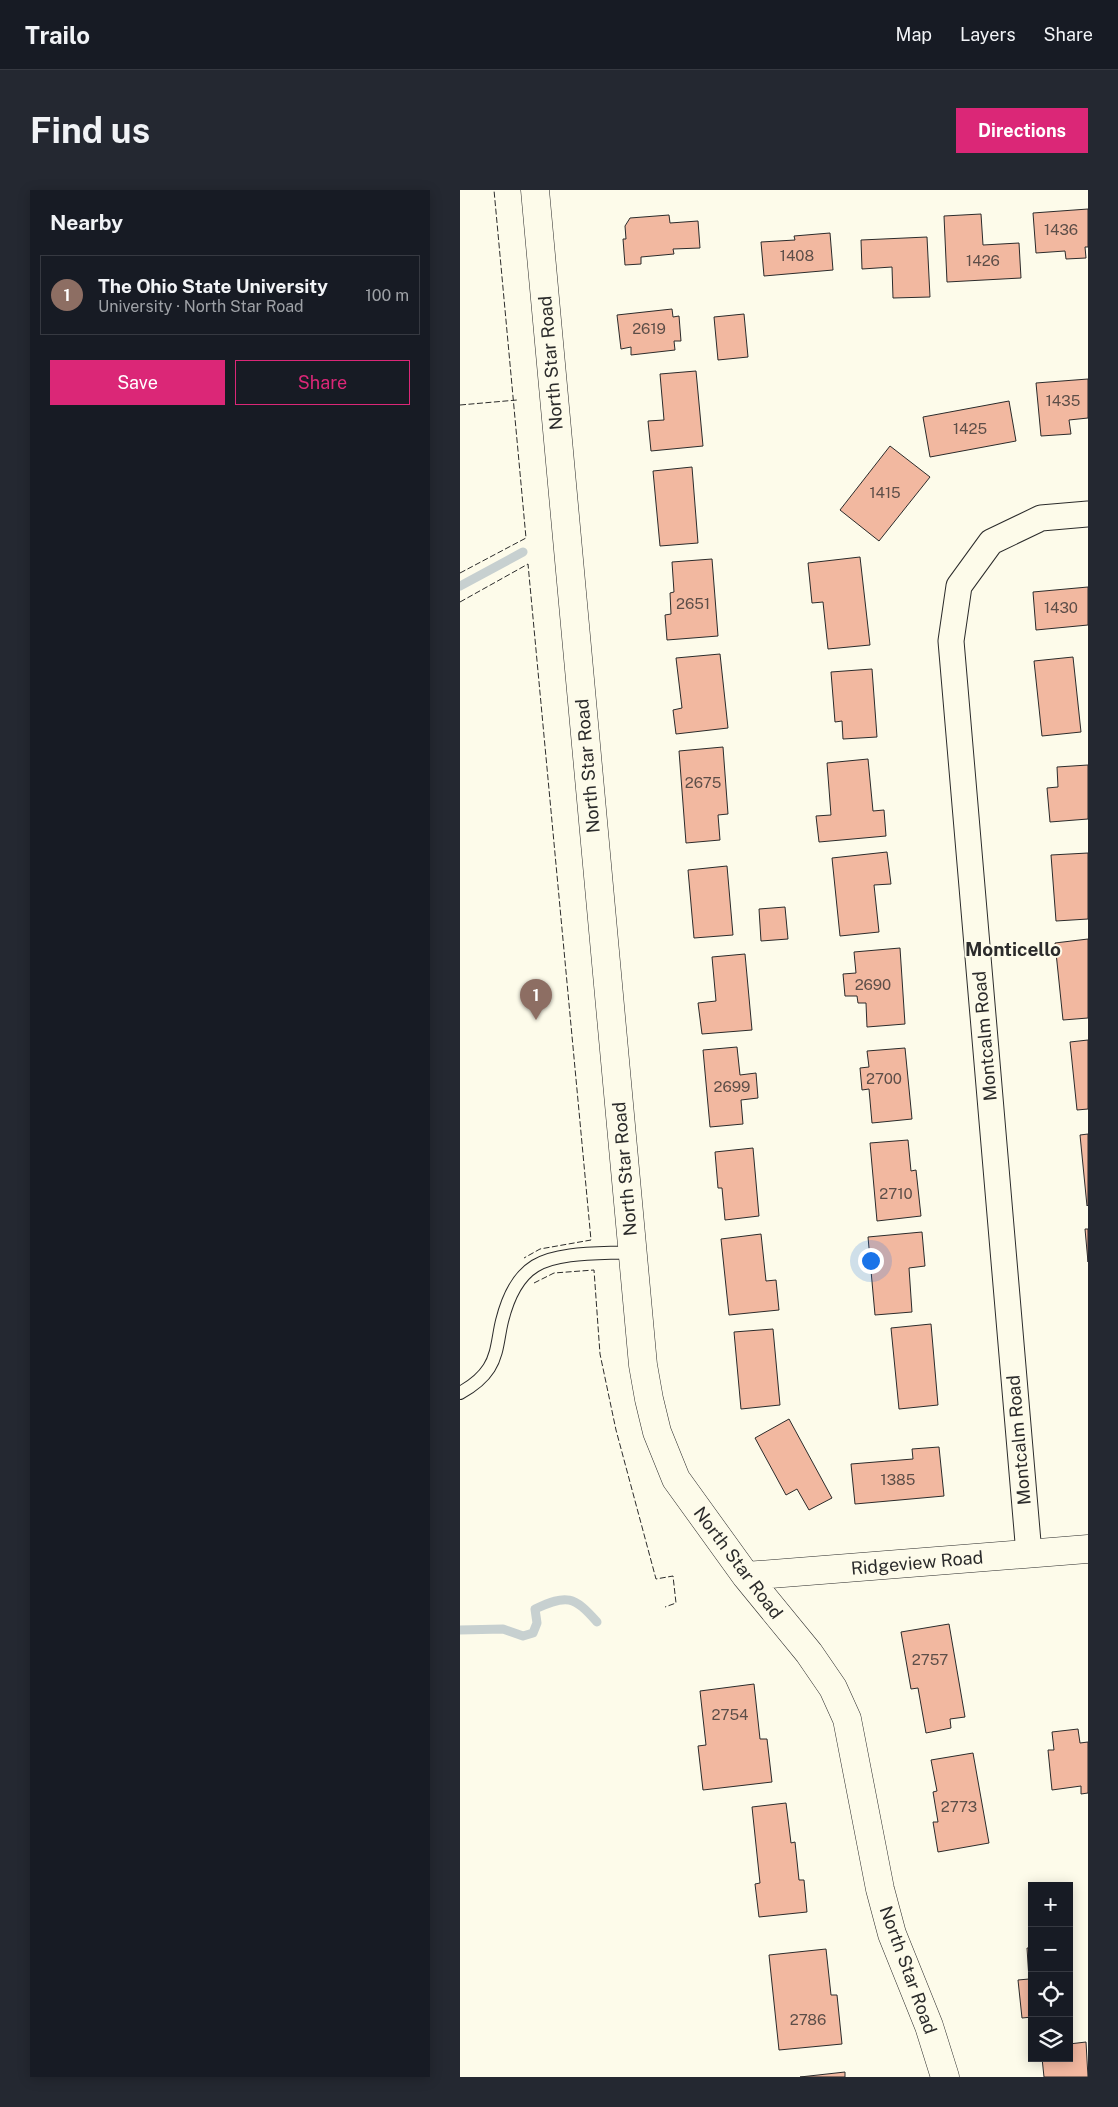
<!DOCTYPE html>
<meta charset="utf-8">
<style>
body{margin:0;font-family:"Public Sans",sans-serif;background:#242831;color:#f1f3f6}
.controls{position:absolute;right:15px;bottom:15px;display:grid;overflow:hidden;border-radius:0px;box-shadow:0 2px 12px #0003}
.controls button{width:45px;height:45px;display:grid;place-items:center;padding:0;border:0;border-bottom:1px solid #363941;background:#171b24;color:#f1f3f6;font:25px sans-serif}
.you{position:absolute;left:410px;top:1070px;width:18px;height:18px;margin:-12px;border:4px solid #fff;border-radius:50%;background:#1a73e8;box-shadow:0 0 0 8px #1a73e833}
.badge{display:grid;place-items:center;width:32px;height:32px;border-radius:50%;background:#db2777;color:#fff;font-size:16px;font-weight:700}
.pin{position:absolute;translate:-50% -41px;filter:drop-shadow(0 1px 2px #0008)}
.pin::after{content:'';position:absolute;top:26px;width:18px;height:15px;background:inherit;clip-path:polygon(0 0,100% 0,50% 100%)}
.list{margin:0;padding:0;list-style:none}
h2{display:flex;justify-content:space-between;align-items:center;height:65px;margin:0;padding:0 20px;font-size:21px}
h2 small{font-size:16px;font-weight:400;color:#9ea1a6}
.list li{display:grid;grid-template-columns:32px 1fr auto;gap:15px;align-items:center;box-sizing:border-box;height:80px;margin:0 10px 10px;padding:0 10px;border:1px solid #363941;border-radius:0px}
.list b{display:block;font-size:19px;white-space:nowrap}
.list p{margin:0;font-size:16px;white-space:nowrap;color:#9ea1a6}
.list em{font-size:16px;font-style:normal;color:#9ea1a6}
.actions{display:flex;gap:10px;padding:15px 20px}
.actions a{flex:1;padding:11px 0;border:1px solid #db2777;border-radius:0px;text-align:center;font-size:18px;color:#db2777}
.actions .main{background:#db2777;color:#fff}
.icon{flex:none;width:28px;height:28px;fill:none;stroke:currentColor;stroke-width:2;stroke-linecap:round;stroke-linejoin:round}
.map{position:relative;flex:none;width:628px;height:1887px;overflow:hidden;border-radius:0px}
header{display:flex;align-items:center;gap:30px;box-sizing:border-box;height:70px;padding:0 25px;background:#171b24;border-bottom:1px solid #363941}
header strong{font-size:24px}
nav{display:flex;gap:28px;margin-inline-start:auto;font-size:18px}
.intro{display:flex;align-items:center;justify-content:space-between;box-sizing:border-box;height:120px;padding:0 30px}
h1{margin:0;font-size:35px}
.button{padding:12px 22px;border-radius:0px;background:#db2777;color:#fff;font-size:18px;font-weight:700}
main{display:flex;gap:30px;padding:0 30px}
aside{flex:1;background:#171b24;border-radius:0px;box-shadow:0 2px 12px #0003}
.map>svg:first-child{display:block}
</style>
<header>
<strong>Trailo</strong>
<nav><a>Map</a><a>Layers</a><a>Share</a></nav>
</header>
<div class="intro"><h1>Find us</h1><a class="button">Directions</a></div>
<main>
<aside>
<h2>Nearby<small></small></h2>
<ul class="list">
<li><span class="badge" style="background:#8d6e63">1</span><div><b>The Ohio State University</b><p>University · North Star Road</p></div><em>100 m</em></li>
</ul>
<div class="actions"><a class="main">Save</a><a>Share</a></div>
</aside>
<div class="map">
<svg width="628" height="1887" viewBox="0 0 628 1887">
<rect width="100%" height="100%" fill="#fdfbea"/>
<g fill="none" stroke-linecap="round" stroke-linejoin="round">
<path stroke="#c7d0d0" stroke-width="9" d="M0 396 63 362
M0 1440 43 1439 63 1446 73 1443 77 1433 75 1419C107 1404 114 1406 137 1432"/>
</g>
<path fill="#f2b8a0" stroke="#2b2b2b" d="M628 19V57H625L626 68 606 69 605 61 576 63 573 23Z
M521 24 523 55 559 53 561 88 487 92 484 26Z
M209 25 210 33 238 31 240 58 213 59 214 64 181 67V74L165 75 163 49H166L165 36 170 28Z
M370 43 373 80 304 86 301 52 335 50 334 46Z
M467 47 470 107 433 108 432 77 402 79 401 50Z
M212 119 213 127 219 126 221 151H214L215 160 171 165V157L161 159 157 125Z
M284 124 288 167 258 170 254 127Z
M236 181 243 256 191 261 188 231 204 230 200 184Z
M628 189V228L609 230 611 244 581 246 576 193Z
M549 211 556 251 470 267 463 227Z
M430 256 470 287 419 351 380 320Z
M232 277 238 353 200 356 193 281Z
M400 367 410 455 368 459 363 412 352 413 348 373Z
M252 369 258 446 207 450 205 425 211 424 210 403 214 402 212 372Z
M628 397V435L576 440 573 402Z
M260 464 268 538 216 544 213 520 222 518 216 468Z
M613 467 621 542 582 546 574 471Z
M412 479 417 547 383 549 382 531 375 532 371 482Z
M263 557 268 624 258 625 260 650 226 653 219 561Z
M408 569 413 621 424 620 426 646 359 652 356 626 371 625 367 573Z
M628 575V629L590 632 587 598 598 597 597 577Z
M427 662 431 694 414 695 419 742 380 746 372 668Z
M628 663V729L596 731 591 665Z
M267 676 273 745 234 748 228 680Z
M325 717 328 749 301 751 299 719Z
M628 749V828L603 830 595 753Z
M440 758 445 834 407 837 406 813H398L397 806H385L383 784 396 783 394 762Z
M285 764 292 840 242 844 238 813 256 811 252 767Z
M628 850V919L617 920 610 852Z
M277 857 280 885 296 883 298 908 281 910 283 934 250 937 243 860Z
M445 858 452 929 412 933 409 899 402 900 400 878 409 877 407 861Z
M628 944V1015L627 1016 620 945Z
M448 950 451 981 456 980 461 1026 417 1031 410 953Z
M293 958 299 1026 265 1030 262 998H258L255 962Z
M625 1039H628V1072Z
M462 1042 465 1076 449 1078 452 1122 415 1125 408 1047Z
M301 1044 306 1091 316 1090 319 1120 269 1125 261 1049Z
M471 1134 478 1215 439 1219 431 1138Z
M313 1139 320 1215 281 1219 274 1142Z
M329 1229 372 1308 349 1320 337 1299 326 1305 295 1248Z
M479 1257 484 1306 395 1314 391 1274 453 1269 452 1259Z
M489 1434 505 1527 490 1529 491 1538 466 1543 458 1498 451 1499 441 1442Z
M294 1494 300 1549H307L312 1592 243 1600 238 1556 246 1555 240 1501Z
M618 1539 620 1553 628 1552V1603L621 1604V1596L592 1600 588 1560H594L592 1542Z
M513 1563 529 1653 478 1662 473 1632H478L473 1602 477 1601 471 1570Z
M326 1613 331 1653 335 1652 339 1690H344L347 1722 299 1727 295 1694 300 1693 292 1617Z
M567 1758H572V1827L562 1828 558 1790 569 1789Z
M366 1759 371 1805H377L382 1854 319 1860 309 1765Z
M609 1790 612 1823 609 1824Z
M626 1852 628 1887H584L582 1868H609V1854Z
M385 1882V1887H340Z"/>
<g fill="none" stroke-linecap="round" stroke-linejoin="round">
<defs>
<path id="lane" d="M0 1203C11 1197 22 1189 29 1178 38 1164 38 1147 42 1131 47 1111 57 1087 75 1076 99 1061 144 1064 172 1062"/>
<path id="street" d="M569 1364 491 451 499 396 531 352 581 328 628 324"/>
<path id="secondary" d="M75 0 183 1175 189 1209 197 1242 216 1289 286 1386 349 1463 373 1498 387 1529 420 1699 432 1744 469 1836 485 1887
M286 1386 628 1359"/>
</defs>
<use href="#lane" stroke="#2b2b2b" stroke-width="14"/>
<use href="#street" stroke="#2b2b2b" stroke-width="27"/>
<use href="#secondary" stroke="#2b2b2b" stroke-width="29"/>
<use href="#lane" stroke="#fdfbea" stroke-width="12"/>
<use href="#street" stroke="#fdfbea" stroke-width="25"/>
<use href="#secondary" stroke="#fdfbea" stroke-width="28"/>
<path stroke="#2b2b2b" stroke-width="1" stroke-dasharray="6 2.5" stroke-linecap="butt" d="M0 215 57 210
M0 383 66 348 34 0
M0 412 68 374 131 1050 80 1059 64 1068
M74 1093 94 1083 134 1080 140 1164 156 1240 196 1389 213 1386 216 1413 205 1417"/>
</g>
<g text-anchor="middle" stroke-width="4" stroke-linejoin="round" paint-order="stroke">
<g font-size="15" fill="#5d4e48">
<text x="601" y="45">1436</text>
<text x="337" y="71">1408</text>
<text x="523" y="76">1426</text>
<text x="189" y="144">2619</text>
<text x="603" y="216">1435</text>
<text x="510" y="244">1425</text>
<text x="425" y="308">1415</text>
<text x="233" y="419">2651</text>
<text x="601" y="423">1430</text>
<text x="243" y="598">2675</text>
<text x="413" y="800">2690</text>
<text x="424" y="894">2700</text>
<text x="272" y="902">2699</text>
<text x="436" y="1009">2710</text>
<text x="438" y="1295">1385</text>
<text x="470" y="1475">2757</text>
<text x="270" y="1530">2754</text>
<text x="499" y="1622">2773</text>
<text x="348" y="1835">2786</text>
</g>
<g font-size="18" fill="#2b2b2b" stroke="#fdfbea">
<text transform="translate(91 173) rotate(-95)" y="6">North Star Road</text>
<text transform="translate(128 576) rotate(-95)" y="6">North Star Road</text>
<text transform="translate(525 846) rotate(-95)" y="6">Montcalm Road</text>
<text transform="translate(165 979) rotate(-95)" y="6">North Star Road</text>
<text transform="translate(559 1250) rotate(-95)" y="6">Montcalm Road</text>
<text transform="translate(278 1373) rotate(53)" y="6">North Star Road</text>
<text transform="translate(457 1373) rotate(-5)" y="6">Ridgeview Road</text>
<text transform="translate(448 1780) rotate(70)" y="6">North Star Road</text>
</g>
<g font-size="19" font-weight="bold" fill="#2b2b2b" stroke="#fdfbea">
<text x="553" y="766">Monticello</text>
</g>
</g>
</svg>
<div class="controls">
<button>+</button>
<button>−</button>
<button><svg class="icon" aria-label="locate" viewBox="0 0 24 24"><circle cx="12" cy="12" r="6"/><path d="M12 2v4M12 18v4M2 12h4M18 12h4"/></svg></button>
<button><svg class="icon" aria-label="layers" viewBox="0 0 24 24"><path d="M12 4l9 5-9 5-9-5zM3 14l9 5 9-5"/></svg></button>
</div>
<div class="you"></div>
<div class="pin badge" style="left:76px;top:830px;background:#8d6e63">1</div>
</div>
</main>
